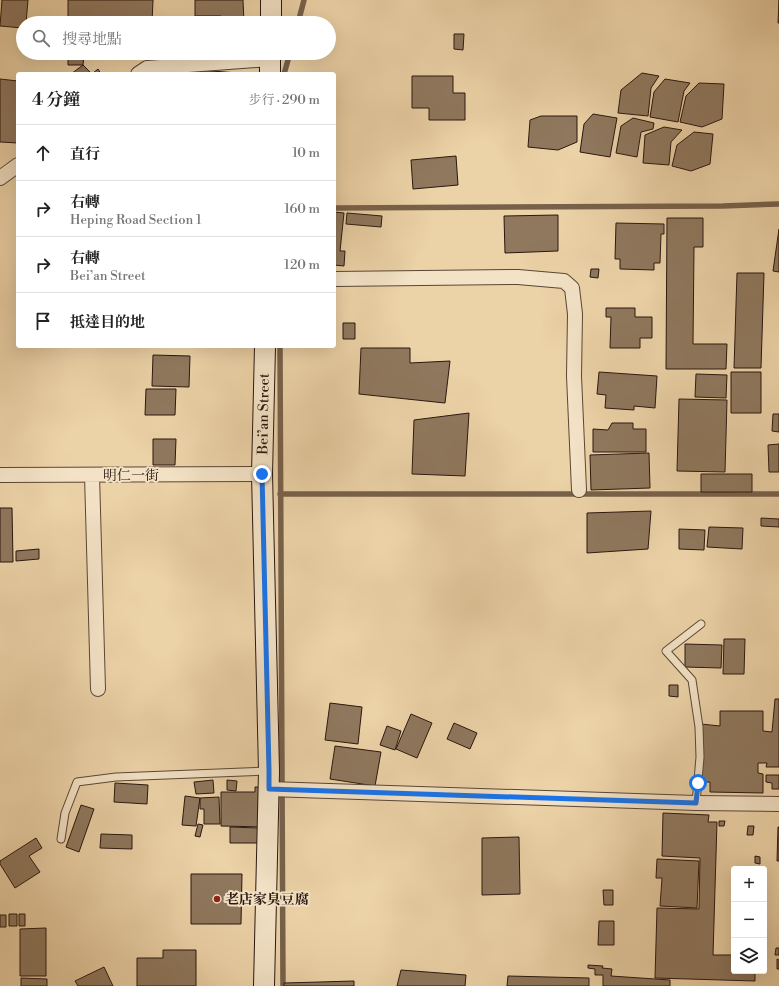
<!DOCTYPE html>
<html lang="zh-TW">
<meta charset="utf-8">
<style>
body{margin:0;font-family:"Libre Bodoni","Noto Serif TC",serif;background:#f6f6f6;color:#222}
.controls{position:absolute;right:12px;bottom:12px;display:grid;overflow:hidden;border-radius:4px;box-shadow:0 4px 16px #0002}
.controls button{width:36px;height:36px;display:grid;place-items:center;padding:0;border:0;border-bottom:1px solid #e0e0e0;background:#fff;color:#222;font:20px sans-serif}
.stop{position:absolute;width:12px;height:12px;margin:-9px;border:3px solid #1a73e8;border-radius:50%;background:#fff}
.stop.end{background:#1a73e8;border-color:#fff;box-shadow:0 1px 4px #0008}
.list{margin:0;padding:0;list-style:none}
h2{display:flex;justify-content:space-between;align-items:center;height:52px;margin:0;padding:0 16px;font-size:17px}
h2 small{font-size:13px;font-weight:400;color:#767676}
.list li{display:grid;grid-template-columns:26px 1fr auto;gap:12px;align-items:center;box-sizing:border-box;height:56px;padding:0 16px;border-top:1px solid #e0e0e0}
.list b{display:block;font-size:15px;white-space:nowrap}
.list p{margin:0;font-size:13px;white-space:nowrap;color:#767676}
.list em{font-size:13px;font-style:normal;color:#767676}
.icon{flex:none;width:22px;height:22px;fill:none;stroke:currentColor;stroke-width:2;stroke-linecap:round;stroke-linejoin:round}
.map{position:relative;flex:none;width:779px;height:986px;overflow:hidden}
.search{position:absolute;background:#fff;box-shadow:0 4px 16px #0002;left:16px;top:16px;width:320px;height:44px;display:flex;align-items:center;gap:10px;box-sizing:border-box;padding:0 14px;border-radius:22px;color:#767676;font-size:15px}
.panel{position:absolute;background:#fff;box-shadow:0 4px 16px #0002;left:16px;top:72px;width:320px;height:276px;border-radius:4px}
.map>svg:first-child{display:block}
</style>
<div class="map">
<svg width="779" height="986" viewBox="0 0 779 986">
<rect width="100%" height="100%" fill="#ecd2a7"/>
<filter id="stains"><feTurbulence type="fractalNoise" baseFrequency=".005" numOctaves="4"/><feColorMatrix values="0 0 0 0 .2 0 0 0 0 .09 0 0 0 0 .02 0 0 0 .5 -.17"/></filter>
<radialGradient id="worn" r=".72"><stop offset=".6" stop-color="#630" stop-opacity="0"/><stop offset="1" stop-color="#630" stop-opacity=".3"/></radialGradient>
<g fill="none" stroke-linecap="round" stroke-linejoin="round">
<path stroke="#77614b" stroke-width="5.5" d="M298 23 304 0
M284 74 290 53
M334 208 723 206 779 204
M280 346 283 986
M280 494H779"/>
</g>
<path fill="#8f785e" stroke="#2a170f" d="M2 0H28L26 23H23V28L0 26Z
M68 0H153L152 23H68Z
M195 0H243L244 23H221V16H195Z
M779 0V23H778Z
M203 18V23H190V19Z
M206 19H217V23H206Z
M454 34H464L463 50 454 49Z
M68 53H111V55L84 54 83 65H68Z
M83 65 92 74H71Z
M98 69 101 74H92Z
M198 70 252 74H197Z
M642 73 659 76 651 88 648 116 618 113 621 90Z
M412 76H453V93H465V120H429V108H412Z
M0 79 18 81V143L0 142Z
M665 79 690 83 684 91 678 122 650 117 654 92Z
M699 83 724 84 722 119 702 127 680 122 686 96Z
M593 114 617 118 610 157 580 152 584 124Z
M541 116H577V142L558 150 528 147 530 120Z
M633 118 654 123 653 129 641 132 637 157 616 153 621 126Z
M664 127 682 130 671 142 669 165 643 163 645 135Z
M694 132 713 134 710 164 691 171 672 166 677 145Z
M456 156 458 185 413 189 411 160Z
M334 212 344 213 340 251H345L344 266 334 265Z
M347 213 382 216 381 227 346 224Z
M558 215V251L505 253 504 216Z
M667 218H703V247H694L693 344H727L726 369H666Z
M616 223 664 224V234H661L660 263H654V270L620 269V259H615Z
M779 229V272L773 271Z
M591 269H599L598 278 590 277Z
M737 273H764L761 368H734Z
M606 308H635V317H652V338H640V348H610L611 317H606Z
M343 323H355V339H343Z
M361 348H410V363L450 361 445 403 359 394Z
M153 355 190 356 189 387 152 386Z
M599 372 657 376 655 408 634 406V410L605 408 606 395 597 394Z
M731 372H761V413H731Z
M696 374 727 375 726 398 695 397Z
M146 389H176L175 415H145Z
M679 399 727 400 725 472 677 471Z
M469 413 465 476 412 474 414 420Z
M773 414H779V432L772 431Z
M612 423H633V429H646V452H593V429L608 430Z
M153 439H176L175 465H153Z
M779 444V472H769L768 445Z
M649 453 650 488 591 490 590 455Z
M701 474H752V492H701Z
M0 508H12L13 562H0Z
M651 511 648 549 587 553V513Z
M761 518 779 519V527L761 526Z
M709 527 743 528 742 549 707 547Z
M679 529 705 530 704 550 679 549Z
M39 549V559L16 561V551Z
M724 639H745L744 674H723Z
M685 644 722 645 721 668 685 667Z
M669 685H678V697L669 696Z
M775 699H779V767H766L767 763H758V773L763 774V793L710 792V782H701V724L720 726V711H763V731L772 732Z
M330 703 362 707 358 744 325 740Z
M411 714 432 723 417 758 396 749Z
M454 723 477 733 470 749 447 739Z
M387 726 401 731 395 750 380 745Z
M335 746 381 752 375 786 330 779Z
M766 775H779V789H772V783L766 782Z
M213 780 214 793 196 794 194 782Z
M227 780 237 781 236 791 227 790Z
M115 783 148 785 147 804 114 802Z
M255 787H265V827L221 826V792H255Z
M185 796 200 798 196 826 182 825Z
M219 797 220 824H204V809H200V798Z
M81 805 94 809 79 852 66 847Z
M663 813 709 815 708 822H717L713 955H734V971H755V981L655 978 657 908 699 909 700 858 662 856Z
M719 821H725L724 826H719Z
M198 824 203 825 200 837 195 836Z
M748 826H754L753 835H747Z
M230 827 259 828V843H230Z
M778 827H779V861H777Z
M101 834 132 835V849L100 848Z
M519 837 520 894 482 895V838Z
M36 838 42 848 29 856 40 872 15 888 0 864V861Z
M755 856 760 857V864L755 863Z
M657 859 699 861 697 908 660 906 662 878H656Z
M191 874H242L241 924H191Z
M603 890H613V905H604Z
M9 914H17V926H9Z
M19 914H25V926H19Z
M0 915H6V927H0Z
M599 921H614V945H598Z
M46 928V976H20V929Z
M776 948H779V955H775Z
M163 950H196V986H137V958H163Z
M777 959 779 960V969H777Z
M588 965 603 966 602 968 612 969 611 976 670 980V986H603V975H595V969L588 968Z
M104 967 113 986H78L75 981Z
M401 970 466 975 465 986H397Z
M508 976 589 978V986H507Z
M21 978 47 979V986H21Z
M354 981V986H284V983Z"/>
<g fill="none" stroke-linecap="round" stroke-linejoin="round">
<defs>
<path id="lane" d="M696 803 700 757 699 727 692 680 666 651 701 624
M61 839 65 813 77 782 116 777 267 771"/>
<path id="street" d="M138 74 147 68 270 59
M0 178 18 165
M334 279 518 277 564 281 572 288 575 314 574 376 579 490
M0 475 262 474
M92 475 98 689
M269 789 696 803 779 804"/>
<path id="secondary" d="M271 23V0
M270 74V53
M264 986 269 771 262 474 265 346"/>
</defs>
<use href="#lane" stroke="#5a4635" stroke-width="9"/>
<use href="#street" stroke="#5a4635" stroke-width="16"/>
<use href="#secondary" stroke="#2a170f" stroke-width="22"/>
<use href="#lane" stroke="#f3e2c6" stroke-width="7"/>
<use href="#street" stroke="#f3e2c6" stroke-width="14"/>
<use href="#secondary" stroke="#f3e2c6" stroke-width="20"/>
</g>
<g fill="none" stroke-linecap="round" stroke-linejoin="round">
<path stroke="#1a73e8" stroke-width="5" d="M262 474 269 771V789L696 803 698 783"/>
</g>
<circle fill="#8f2418" stroke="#f3e2c6" stroke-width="1.5" cx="217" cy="899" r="4"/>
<g text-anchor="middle" stroke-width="4" stroke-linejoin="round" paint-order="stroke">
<g font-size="14" fill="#2a170f" stroke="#f3e2c6">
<text transform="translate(263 414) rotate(-89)" y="5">Bei’an Street</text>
<text x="131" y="480">明仁一街</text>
</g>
<g font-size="14" font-weight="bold" fill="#2a170f" stroke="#f3e2c6" text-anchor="start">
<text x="225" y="904">老店家臭豆腐</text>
</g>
</g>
<rect width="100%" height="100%" filter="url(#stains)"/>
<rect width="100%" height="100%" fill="url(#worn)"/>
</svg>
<div class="controls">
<button>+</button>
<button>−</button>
<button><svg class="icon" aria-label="layers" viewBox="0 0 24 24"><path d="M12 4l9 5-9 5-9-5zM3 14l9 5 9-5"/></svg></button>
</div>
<div class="stop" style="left:698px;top:783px"></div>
<div class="stop end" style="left:262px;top:474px"></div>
<div class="search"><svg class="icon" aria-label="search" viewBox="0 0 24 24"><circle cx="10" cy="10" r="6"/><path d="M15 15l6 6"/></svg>搜尋地點</div>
<section class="panel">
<h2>4 分鐘<small>步行 · 290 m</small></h2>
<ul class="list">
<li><svg class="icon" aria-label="ahead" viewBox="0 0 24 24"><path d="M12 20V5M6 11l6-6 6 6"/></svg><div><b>直行</b></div><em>10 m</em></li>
<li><svg class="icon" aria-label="right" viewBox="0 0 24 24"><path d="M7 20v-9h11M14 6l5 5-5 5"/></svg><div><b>右轉</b><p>Heping Road Section 1</p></div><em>160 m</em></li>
<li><svg class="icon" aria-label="right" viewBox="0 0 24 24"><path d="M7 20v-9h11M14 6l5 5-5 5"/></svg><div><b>右轉</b><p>Bei’an Street</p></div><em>120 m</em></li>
<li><svg class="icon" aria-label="arrive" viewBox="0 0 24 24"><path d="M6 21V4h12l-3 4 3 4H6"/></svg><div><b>抵達目的地</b></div></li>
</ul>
</section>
</div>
